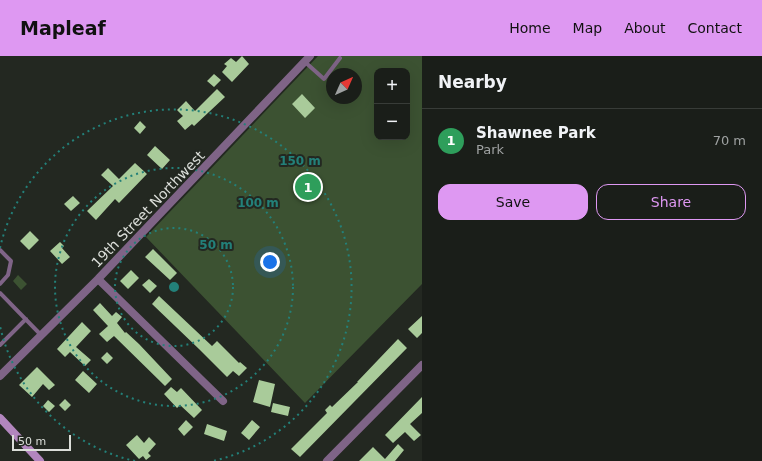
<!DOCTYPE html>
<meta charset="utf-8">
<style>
body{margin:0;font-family:"DejaVu Sans",sans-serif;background:#232722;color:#f1f3f6}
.controls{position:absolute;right:12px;top:12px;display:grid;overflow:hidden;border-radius:8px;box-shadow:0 4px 16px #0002}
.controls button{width:36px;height:36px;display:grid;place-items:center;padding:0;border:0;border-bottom:1px solid #383c38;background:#1a1e19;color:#f1f3f6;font:20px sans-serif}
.compass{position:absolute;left:326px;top:12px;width:36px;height:36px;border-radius:50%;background:#1a1e19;box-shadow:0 4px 16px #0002;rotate:45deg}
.scale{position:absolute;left:12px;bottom:10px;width:59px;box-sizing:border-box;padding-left:4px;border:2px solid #dbded9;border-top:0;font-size:11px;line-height:14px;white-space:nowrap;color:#dbded9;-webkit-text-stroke:3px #232821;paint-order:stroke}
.you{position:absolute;left:270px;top:206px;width:14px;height:14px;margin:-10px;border:3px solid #fff;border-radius:50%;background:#1a73e8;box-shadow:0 0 0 6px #1a73e833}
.badge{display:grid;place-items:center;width:26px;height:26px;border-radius:50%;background:#de98f2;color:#fff;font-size:13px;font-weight:700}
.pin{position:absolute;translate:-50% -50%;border:2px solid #fff;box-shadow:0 1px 4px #0006}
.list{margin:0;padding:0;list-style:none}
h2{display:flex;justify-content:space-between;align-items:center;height:52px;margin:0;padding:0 16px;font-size:17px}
h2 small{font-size:13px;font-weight:400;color:#9fa2a2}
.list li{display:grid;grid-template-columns:26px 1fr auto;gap:12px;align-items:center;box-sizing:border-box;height:64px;padding:0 16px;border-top:1px solid #383c38}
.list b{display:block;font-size:15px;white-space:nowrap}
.list p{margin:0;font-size:13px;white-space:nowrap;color:#9fa2a2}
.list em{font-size:13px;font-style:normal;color:#9fa2a2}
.actions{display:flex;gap:8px;padding:12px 16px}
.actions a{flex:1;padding:9px 0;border:1px solid #de98f2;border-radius:12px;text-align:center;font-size:14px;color:#de98f2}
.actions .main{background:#de98f2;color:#111}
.map{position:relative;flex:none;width:422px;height:405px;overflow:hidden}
header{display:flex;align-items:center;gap:24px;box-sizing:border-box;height:56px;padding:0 20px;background:#de98f2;color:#111}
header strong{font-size:19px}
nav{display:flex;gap:22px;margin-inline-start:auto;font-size:14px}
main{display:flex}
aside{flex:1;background:#1a1e19}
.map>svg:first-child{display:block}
</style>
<header>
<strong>Mapleaf</strong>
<nav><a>Home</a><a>Map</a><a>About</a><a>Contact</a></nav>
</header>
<main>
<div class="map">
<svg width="422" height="405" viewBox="0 0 422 405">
<rect width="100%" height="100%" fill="#232821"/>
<path fill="#3c5232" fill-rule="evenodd" d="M318 0H422V228L305 347 146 181ZM377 15H407V81H377ZM332 18H356V42H332Z
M18 219 27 228 21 234 13 225Z"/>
<path fill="#a9cb9a" d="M242 0 249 8 232 26 222 16 227 10 224 8 231 2 236 6Z
M214 18 221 24 214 31 207 25Z
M217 33 225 41 194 70 192 68 185 74 177 65 183 60 177 54 186 45 195 55Z
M302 38 315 52 305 62 292 48Z
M140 65 146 71 140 78 134 72Z
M155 90 170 104 162 113 147 99Z
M135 107 147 118 119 147 115 143 96 164 87 155 113 130 101 119 108 112 119 123Z
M73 140 80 147 71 155 64 148Z
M30 175 39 184 29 194 20 185Z
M60 186 64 190 62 192 70 201 62 208 50 195Z
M153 193 177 217 170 224 145 201Z
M131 214 139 222 128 233 120 225Z
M149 223 157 230 150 237 142 229Z
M159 240 212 290 217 285 239 307 240 306 247 312 239 320 233 315 227 321 199 293 152 248Z
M100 247 112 260 116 256 122 261 117 267 125 277 126 276 139 288 172 323 165 330 114 280 107 286 99 278 108 270 93 254Z
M422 260V277L417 282 408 273Z
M82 266 91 275 76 291 91 304 85 310 70 296 65 301 57 293Z
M398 283 407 292 300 401 291 393 327 357 325 354 330 349 332 351 358 326H357Z
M107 296 113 302 107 308 101 302Z
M37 311 55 329 49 334 43 328 32 341 19 329Z
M83 315 97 328 89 337 75 324Z
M259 324 275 328 270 351 253 346Z
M171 331 177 336 181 332 202 354 194 362 180 349 177 352 164 338Z
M422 341V357L410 368 421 379 414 385 405 376 393 387 385 379Z
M65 343 71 349 65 355 59 349Z
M48 344 55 350 49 356 43 350Z
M273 347 290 351 288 360 271 356Z
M186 364 193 371 184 380 178 373Z
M252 364 260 371 249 384 241 377Z
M207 368 227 375 224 385 204 378Z
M137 379 144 387 149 381 156 388 148 397 151 400 146 404 143 400 139 403 126 389Z
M398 388 404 394 395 405H359L373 391 385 403Z"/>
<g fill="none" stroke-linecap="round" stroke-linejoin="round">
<path stroke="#7f6487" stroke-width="4" d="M305 6 324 23 340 2
M0 194 11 205 8 219 0 228
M0 237 41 279
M0 289 26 263"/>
<path stroke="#7f6487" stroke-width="8" d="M98 223 223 345
M0 320 98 223 310 0
M327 405 422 309"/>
<path stroke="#b286be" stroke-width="8" d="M0 362 40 405"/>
</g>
<g fill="none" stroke="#238079" stroke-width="2" stroke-dasharray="2 4">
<circle cx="174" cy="231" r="59"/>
<circle cx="174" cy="231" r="119"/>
<path d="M135 405A178 178 0 0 1 0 270M0 192A178 178 0 1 1 213 405"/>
</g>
<g text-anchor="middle" stroke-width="4" stroke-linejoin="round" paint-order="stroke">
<g font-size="14" fill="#dbded9" stroke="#232821">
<text transform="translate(148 153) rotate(-46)" y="5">19th Street Northwest</text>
</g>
</g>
<circle cx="174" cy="231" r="6" fill="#238079" stroke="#232821" stroke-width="2"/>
<g font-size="12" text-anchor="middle" font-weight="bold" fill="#238079" stroke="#232821" stroke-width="4" stroke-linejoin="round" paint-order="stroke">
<text x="300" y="109">150 m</text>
<text x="258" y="151">100 m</text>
<text x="216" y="193">50 m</text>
</g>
</svg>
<div class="controls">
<button>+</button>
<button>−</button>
</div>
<svg class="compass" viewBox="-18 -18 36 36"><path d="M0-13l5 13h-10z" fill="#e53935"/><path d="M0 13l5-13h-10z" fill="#9fa2a2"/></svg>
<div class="scale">50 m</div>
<div class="you"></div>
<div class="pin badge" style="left:308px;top:131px;background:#2e9e5b">1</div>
</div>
<aside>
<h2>Nearby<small></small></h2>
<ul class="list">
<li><span class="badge" style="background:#2e9e5b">1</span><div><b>Shawnee Park</b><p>Park</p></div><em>70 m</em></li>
</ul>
<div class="actions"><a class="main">Save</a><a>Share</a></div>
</aside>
</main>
